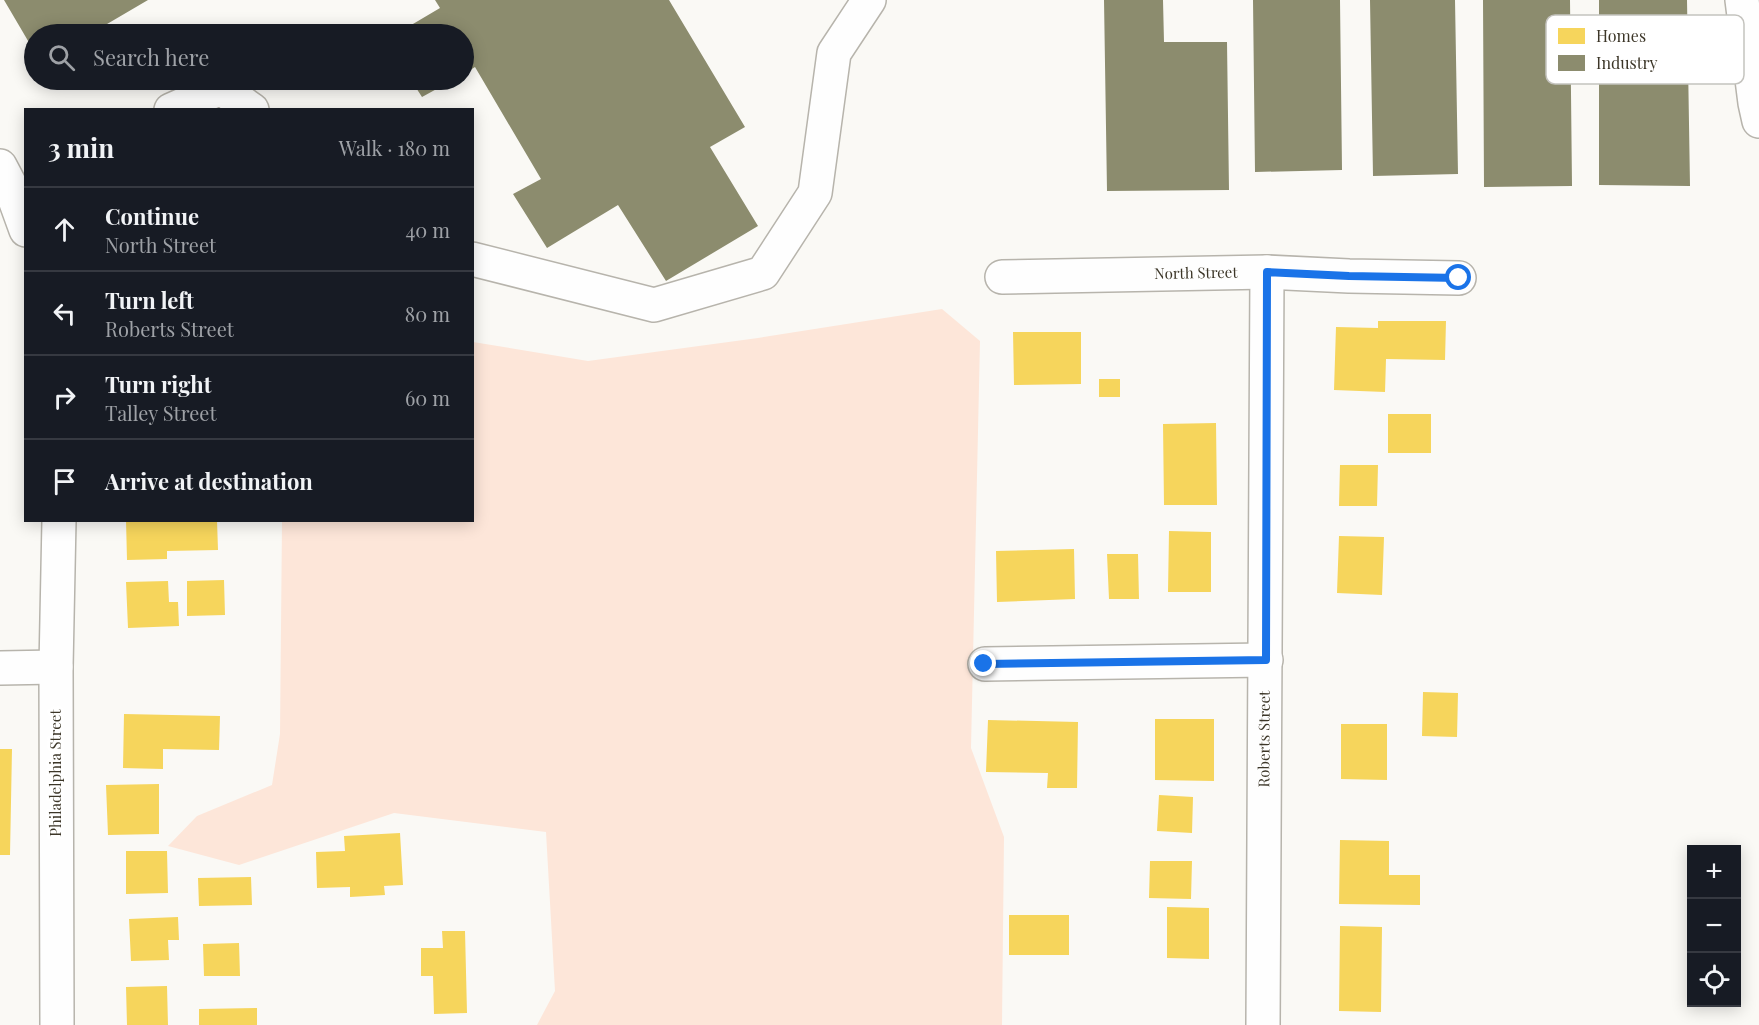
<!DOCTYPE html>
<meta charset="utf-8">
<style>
body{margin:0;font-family:"Playfair Display",serif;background:#20242c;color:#f1f3f6}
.controls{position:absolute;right:18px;bottom:18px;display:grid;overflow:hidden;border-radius:0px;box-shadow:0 3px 15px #0003}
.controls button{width:54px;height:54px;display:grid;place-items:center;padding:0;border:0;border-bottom:2px solid #363941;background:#171b24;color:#f1f3f6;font:30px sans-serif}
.stop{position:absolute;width:18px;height:18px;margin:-14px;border:4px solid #1a73e8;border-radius:50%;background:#fff}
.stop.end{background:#1a73e8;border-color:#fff;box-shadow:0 2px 6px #0008}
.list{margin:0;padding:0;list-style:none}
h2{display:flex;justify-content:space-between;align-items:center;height:78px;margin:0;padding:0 24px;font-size:26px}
h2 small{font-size:20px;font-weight:400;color:#9ea1a6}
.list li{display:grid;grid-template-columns:39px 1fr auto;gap:18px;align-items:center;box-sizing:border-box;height:84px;padding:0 24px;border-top:2px solid #363941}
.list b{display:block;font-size:22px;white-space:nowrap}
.list p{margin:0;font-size:20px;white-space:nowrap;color:#9ea1a6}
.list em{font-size:20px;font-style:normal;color:#9ea1a6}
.icon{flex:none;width:33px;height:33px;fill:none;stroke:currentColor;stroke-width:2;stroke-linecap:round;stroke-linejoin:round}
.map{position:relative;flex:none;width:1759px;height:1025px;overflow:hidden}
.search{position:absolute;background:#171b24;box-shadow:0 3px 15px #0003;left:24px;top:24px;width:450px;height:66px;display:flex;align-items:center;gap:15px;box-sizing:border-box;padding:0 21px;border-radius:33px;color:#9ea1a6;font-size:22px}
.panel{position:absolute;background:#171b24;box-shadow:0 3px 15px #0003;left:24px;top:108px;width:450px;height:414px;border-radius:0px}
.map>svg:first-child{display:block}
</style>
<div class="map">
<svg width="1759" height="1025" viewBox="0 0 1759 1025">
<rect width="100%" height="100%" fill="#faf9f5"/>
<path fill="#fde6d9" d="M942 309 980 341 971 748 1004 837 1002 1025H537L555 991 546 832 394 813 239 865 168 846 197 816 272 785 280 734 282 521 472 520 473 342 588 361 758 338Z"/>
<path fill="#f6d55c" d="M1378 321H1446L1445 360 1386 359 1385 392 1334 390 1336 327 1378 328Z
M1013 332H1081V384L1014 385Z
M1099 379H1120V397H1099Z
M1388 414H1431V453H1388Z
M1216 423 1217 505H1164L1163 424Z
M1340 465H1378L1377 506H1339Z
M126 520H217L218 550 167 551V559L127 560Z
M1169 531 1211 532V592H1168Z
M1339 536 1384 537 1382 595 1337 593Z
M1074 549 1075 599 997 602 996 551Z
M1107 554H1138L1139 599H1109Z
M224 580 225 615 187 616V581Z
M168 581 169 602H178L179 626 128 628 126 582Z
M1423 692 1458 693 1457 737 1422 736Z
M124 714 220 716 219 750 163 749V769L123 768Z
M1155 719H1214V781L1155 780Z
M988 720 1078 722 1077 788H1047L1048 773 986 772Z
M1341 724H1387V780L1341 779Z
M0 749H12L10 855H0Z
M159 784V834L108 835 106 785Z
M1159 795 1193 797 1192 833 1157 831Z
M400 833 403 885 384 886 385 895 350 897V887L317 888 316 852 345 851 344 836Z
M1340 840 1389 841V875H1420V905L1339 904Z
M126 851H167L168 893 126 894Z
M1150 861H1192L1191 899 1149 898Z
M251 877 252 905 199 906 198 878Z
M1167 907 1209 908V959L1167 958Z
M1009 915H1069V955H1009Z
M178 917 179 940H168L169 960 131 961 129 919Z
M1340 926 1382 927 1381 1012 1339 1011Z
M442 931H465L467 1013 434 1014 433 976H421V948H443Z
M239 943 240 976H204L203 944Z
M167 986 168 1025H127L126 987Z
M257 1008V1025H199V1009Z"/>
<path fill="#8c8c6e" d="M4 0H148L90 34H34V51Z
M435 0H669L745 127 710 147 758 226 666 281 618 205 547 248 513 194 541 179 475 67 464 74V34H396L440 8Z
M1104 0H1163L1164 42H1227L1229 190 1107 191Z
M1253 0H1340L1342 170 1255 172Z
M1370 0H1455L1458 174 1373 176Z
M1483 0H1570L1572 186 1484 187Z
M1599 0H1687L1690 186 1599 185Z
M411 80H453L422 97Z"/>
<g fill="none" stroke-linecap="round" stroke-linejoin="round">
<defs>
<g id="minor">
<path d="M1742 0 1755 103 1759 121"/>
<path d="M171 110 221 88 252 110"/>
<path d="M0 166 9 183 26 230"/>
<path d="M472 259 654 305 763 273 815 193 834 53 869 0"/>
<path id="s1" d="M1002 277 1267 272 1349 276 1459 278"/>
<path d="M985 664 1266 660"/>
<path d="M0 668 56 667"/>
<path d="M57 1025 56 667 59 520"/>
<path id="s2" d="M1263 1025 1267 272"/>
</g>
</defs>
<use href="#minor" stroke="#b7b4ac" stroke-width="36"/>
<use href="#minor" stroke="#fefefe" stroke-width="33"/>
</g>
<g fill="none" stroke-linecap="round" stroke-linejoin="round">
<path stroke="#1a73e8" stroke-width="8" d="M984 664 1266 660 1267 272 1349 276 1459 278"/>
</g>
<g text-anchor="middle" stroke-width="6" stroke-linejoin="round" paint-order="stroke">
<g font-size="15" fill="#3c3628" stroke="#fff">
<text dy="5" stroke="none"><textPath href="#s1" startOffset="194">North Street</textPath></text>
<text dy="5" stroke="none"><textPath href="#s2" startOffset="286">Roberts Street</textPath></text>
<text transform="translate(56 773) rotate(-90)" y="5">Philadelphia Street</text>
</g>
</g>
<rect x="1546" y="15" width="198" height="69" rx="9" fill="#fff" stroke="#c4c3be" stroke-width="1.5"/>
<rect x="1558" y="28" width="27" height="16" fill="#f6d55c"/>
<rect x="1558" y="55" width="27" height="16" fill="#8c8c6e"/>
<g font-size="16" fill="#3c3628">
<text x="1596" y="42">Homes</text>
<text x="1596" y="69">Industry</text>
</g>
</svg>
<div class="controls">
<button>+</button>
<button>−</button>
<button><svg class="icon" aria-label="locate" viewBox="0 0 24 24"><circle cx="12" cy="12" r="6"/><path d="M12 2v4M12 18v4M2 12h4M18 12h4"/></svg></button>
</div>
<div class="stop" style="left:1459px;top:278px"></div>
<div class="stop end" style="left:984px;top:664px"></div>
<div class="search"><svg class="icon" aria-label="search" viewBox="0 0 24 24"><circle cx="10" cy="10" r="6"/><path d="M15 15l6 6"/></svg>Search here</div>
<section class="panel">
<h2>3 min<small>Walk · 180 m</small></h2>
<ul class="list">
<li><svg class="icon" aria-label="ahead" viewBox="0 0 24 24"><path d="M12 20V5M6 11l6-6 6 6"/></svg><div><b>Continue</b><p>North Street</p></div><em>40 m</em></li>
<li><svg class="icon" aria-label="left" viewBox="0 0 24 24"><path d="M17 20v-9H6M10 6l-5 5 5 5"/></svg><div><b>Turn left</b><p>Roberts Street</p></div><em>80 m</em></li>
<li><svg class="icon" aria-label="right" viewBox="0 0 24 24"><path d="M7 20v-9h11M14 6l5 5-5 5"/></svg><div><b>Turn right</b><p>Talley Street</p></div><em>60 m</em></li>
<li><svg class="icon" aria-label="arrive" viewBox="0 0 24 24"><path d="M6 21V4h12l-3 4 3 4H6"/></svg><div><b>Arrive at destination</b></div></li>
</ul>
</section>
</div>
